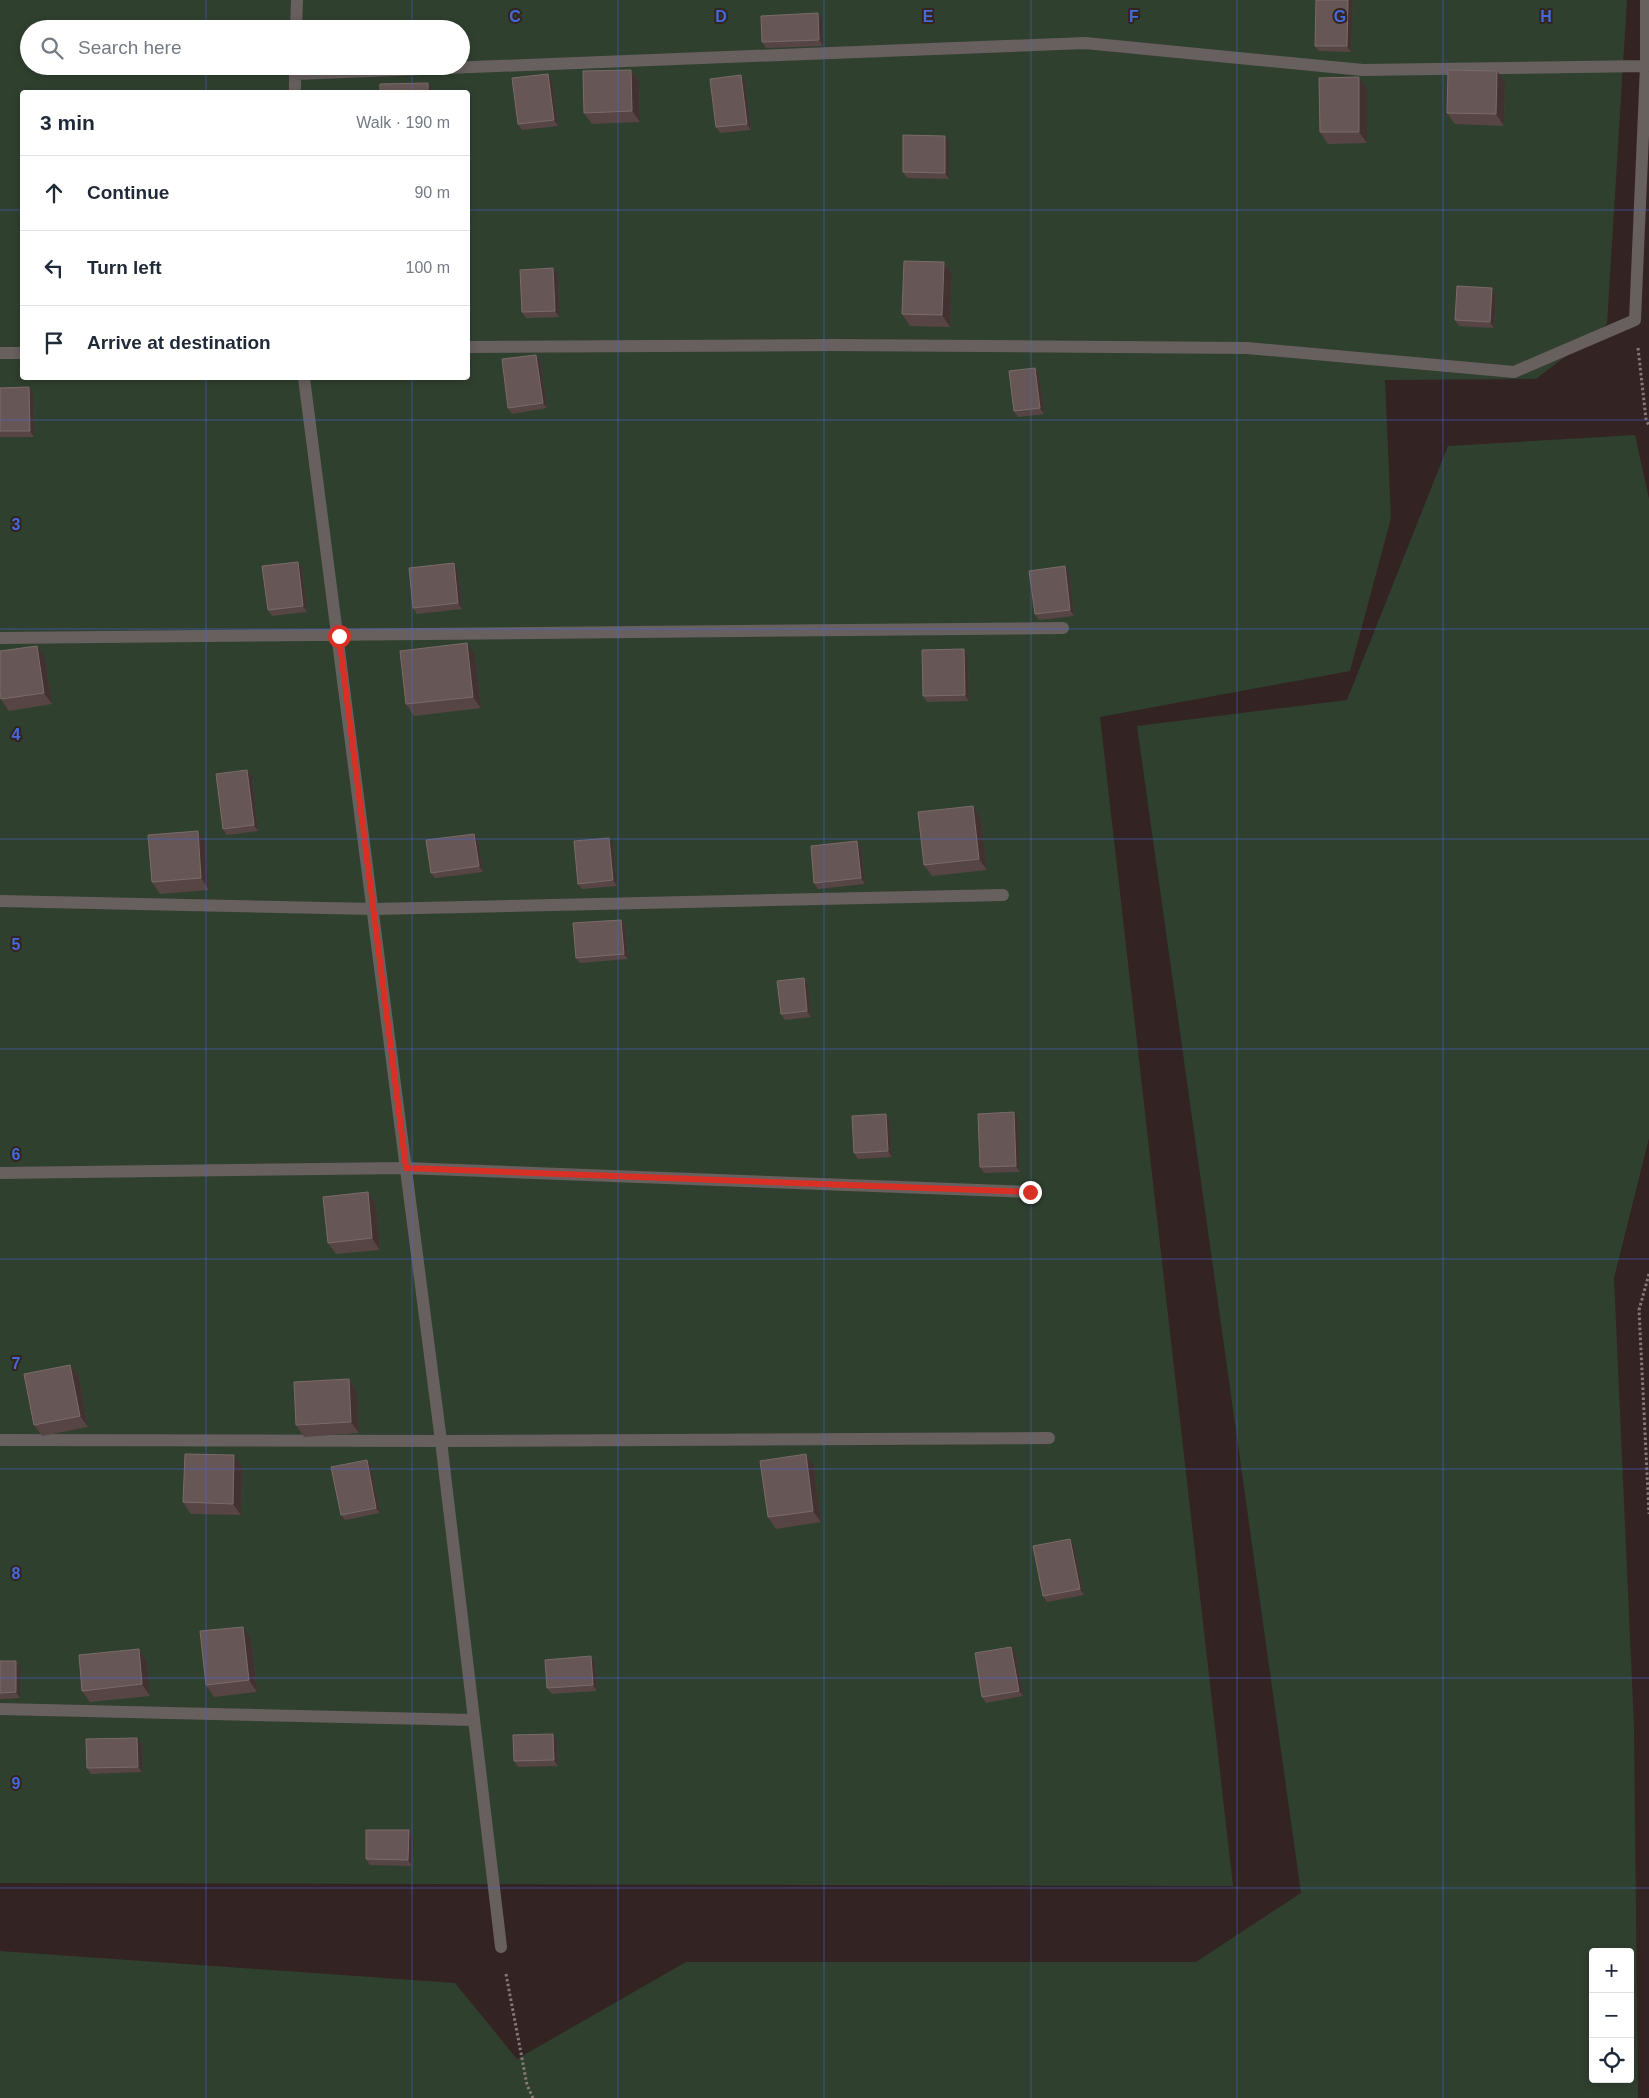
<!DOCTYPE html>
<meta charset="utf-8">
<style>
body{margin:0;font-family:Arial,sans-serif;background:#f6f6f7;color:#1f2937}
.controls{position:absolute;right:15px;bottom:15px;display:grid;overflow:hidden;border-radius:5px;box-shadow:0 2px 8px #0003}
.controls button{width:45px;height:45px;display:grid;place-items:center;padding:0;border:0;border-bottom:1px solid #e0e1e3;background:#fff;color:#1f2937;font:25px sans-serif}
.stop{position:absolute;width:15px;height:15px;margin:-11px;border:4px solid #d93025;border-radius:50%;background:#fff}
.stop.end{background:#d93025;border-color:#fff;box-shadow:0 1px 5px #0008}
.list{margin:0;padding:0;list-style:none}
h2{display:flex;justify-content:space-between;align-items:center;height:65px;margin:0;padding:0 20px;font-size:21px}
h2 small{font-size:16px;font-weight:400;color:#747a83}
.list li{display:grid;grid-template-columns:32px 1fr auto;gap:15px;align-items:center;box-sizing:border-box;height:75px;padding:0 20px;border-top:1px solid #e0e1e3}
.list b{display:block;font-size:19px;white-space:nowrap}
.list em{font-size:16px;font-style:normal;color:#747a83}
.icon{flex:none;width:28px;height:28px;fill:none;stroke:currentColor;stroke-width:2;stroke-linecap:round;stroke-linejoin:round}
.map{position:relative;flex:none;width:1649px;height:2098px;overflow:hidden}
.search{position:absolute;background:#fff;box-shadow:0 2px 8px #0003;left:20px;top:20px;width:450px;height:55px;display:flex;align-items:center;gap:12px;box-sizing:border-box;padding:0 18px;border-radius:28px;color:#747a83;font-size:19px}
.panel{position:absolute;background:#fff;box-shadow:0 2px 8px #0003;left:20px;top:90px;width:450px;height:290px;border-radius:5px}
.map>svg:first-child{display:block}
</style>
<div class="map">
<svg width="1649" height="2098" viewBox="0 0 1649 2098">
<rect width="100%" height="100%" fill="#332323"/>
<path fill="#30402f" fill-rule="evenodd" d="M0 0H1627L1607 324 1536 379 1385 380 1391 518 1350 671 1100 717 1233 1886 0 1883ZM29 29H461V66H29ZM22 92H468V378H22Z
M1635 435 1649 499V1138L1614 1278 1634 1727 1638 2098H0V1951L455 1983 517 2059 686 1962H1196L1301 1893 1137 726 1347 700 1448 446ZM1593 1952H1630V2079H1593Z"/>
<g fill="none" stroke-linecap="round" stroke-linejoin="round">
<path stroke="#867979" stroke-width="3" stroke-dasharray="2.5 2.5" stroke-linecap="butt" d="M1638 348 1646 419 1649 426
M1649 1274 1639 1310 1649 1514
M506 1974 527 2085 533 2098"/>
<path stroke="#685f5f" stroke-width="12" d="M296 29 297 0
M295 66V92
M295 74 1085 43 1363 70 1646 66
M468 347 833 345 1247 348 1514 372 1635 320 1646 66V0
M0 353H22
M304 378 441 1441 501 1947
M0 638 1063 628
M0 901 374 909 1003 895
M0 1173 406 1168 1031 1192
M0 1440 441 1441 1049 1438
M0 1709 474 1720"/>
</g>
<path fill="#574545" d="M1316 0H1353L1351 52 1319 51 1315 46Z
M818 13 822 19 823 46 766 48 762 42Z
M631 70 639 81 640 122 592 124 584 113Z
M552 80 558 126 522 130 518 124Z
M745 81 751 130 720 133 716 127Z
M1505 82 1504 126 1455 124 1447 113Z
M1367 89V143L1328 144 1320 132Z
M949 141V179L907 178 903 172Z
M944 262 952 274 950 327 910 326 902 314Z
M558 274 559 317 526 318 522 312Z
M1492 288 1496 294 1494 328 1459 326 1455 320Z
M540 360 547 408 512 414 508 408Z
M1035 368 1039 374 1044 414 1018 417 1014 411Z
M29 387 33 393 34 437H0V388Z
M302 568 307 612 272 616 268 610Z
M458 569 462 609 417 614 413 608Z
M1069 572 1074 616 1039 620 1035 614Z
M964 649 968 655 969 701 927 702 923 696Z
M475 655 481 708 414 716 406 704Z
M45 657 52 704 9 711 1 699Z
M247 770 252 776 258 831 227 835 223 829Z
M973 806 981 818 987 870 932 876 924 865Z
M474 834 478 839 483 872 435 878 431 873Z
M857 841 861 847 865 884 818 889 814 883Z
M206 842 209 890 160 894 152 882Z
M613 844 617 886 582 889 578 884Z
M621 920 625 926 628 959 580 963 576 958Z
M804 978 808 984 811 1017 785 1020 781 1014Z
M886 1114 890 1120 892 1157 858 1159 854 1153Z
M1018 1118 1020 1172 984 1173 980 1167Z
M368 1192 376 1204 380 1250 336 1254 328 1243Z
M70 1365 79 1377 88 1427 42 1436 34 1425Z
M349 1379 357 1391 359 1433 304 1437 296 1425Z
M371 1466 380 1513 345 1520 341 1515Z
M814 1466 821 1522 776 1529 768 1517Z
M242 1467 241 1515 191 1514 183 1502Z
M1074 1545 1084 1595 1047 1602 1043 1596Z
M251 1638 257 1692 214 1697 206 1685Z
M1011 1647 1016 1653 1023 1696 986 1703 982 1697Z
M139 1649 147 1661 150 1696 90 1702 82 1691Z
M591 1656 595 1662 597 1691 552 1694 547 1688Z
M0 1661H16L20 1667V1698L0 1699Z
M557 1740 558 1766 518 1767 514 1761Z
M142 1744V1772L91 1774 87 1768Z
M409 1830 413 1836 412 1866 370 1865 366 1859Z"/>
<path fill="#423131" d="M1348 0H1353L1351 52 1347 46Z
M818 13 822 19 823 46 819 40Z
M631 70 639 81 640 122 632 111Z
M1497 71 1505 82 1504 126 1496 114Z
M548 74 552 80 558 126 554 120Z
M741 75 745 81 751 130 747 124Z
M1359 77 1367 89V143L1359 132Z
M428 83 432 89V92H428Z
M945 136 949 141V179L945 173Z
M944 262 952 274 950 327 942 315Z
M553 268 558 274 559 317 555 311Z
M1492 288 1496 294 1494 328 1490 322Z
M536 355 540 360 547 408 543 403Z
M1035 368 1039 374 1044 414 1040 408Z
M29 387 33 393 34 437 30 431Z
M298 562 302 568 307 612 303 606Z
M454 563 458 569 462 609 458 603Z
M1065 566 1069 572 1074 616 1070 610Z
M467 643 475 655 481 708 473 697Z
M37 646 45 657 52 704 44 693Z
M964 649 968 655 969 701 965 695Z
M247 770 252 776 258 831 254 825Z
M973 806 981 818 987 870 979 859Z
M198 831 206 842 209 890 201 878Z
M474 834 478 839 483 872 479 866Z
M609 838 613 844 617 886 613 880Z
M857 841 861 847 865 884 861 878Z
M621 920 625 926 628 959 624 954Z
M804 978 808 984 811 1017 807 1011Z
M1014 1112 1018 1118 1020 1172 1016 1166Z
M886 1114 890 1120 892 1157 888 1151Z
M368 1192 376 1204 380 1250 372 1238Z
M70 1365 79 1377 88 1427 80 1416Z
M349 1379 357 1391 359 1433 351 1422Z
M806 1454 814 1466 821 1522 813 1511Z
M234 1455 242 1467 241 1515 233 1504Z
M367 1460 371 1466 380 1513 376 1508Z
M1070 1539 1074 1545 1084 1595 1080 1589Z
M243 1627 251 1638 257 1692 249 1680Z
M1011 1647 1016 1653 1023 1696 1019 1691Z
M139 1649 147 1661 150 1696 142 1684Z
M591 1656 595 1662 597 1691 593 1685Z
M16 1661 20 1667V1698L16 1692Z
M553 1734 557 1740 558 1766 554 1760Z
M137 1738 142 1744V1772L138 1767Z
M409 1830 413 1836 412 1866 408 1860Z"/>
<path fill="#665656" stroke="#7a6b6b" d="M1316 0H1348L1347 46H1315Z
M818 13 819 40 762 42 761 16Z
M631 70 632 111 584 113 583 71Z
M1448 70 1497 71 1496 114 1447 113Z
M548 74 554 120 518 124 512 78Z
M741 75 747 124 716 127 710 79Z
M1359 77V132H1320L1319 78Z
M428 83V92H380V84Z
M903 135 945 136V173L903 172Z
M904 261 944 262 942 315 902 314Z
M553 268 555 311 522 312 520 270Z
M1457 286 1492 288 1490 322 1455 320Z
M536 355 543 403 508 408 502 359Z
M1035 368 1040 408 1014 411 1009 371Z
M29 387 30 431H0V388Z
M298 562 303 606 268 610 262 566Z
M454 563 458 603 413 608 409 568Z
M1065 566 1070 610 1035 614 1029 571Z
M467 643 473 697 406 704 400 651Z
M37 646 44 693 1 699 0 692V651Z
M964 649 965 695 923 696 922 650Z
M247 770 254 825 223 829 216 774Z
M973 806 979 859 924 865 918 812Z
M198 831 201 878 152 882 148 835Z
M474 834 479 866 431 873 426 840Z
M609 838 613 880 578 884 574 841Z
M857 841 861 878 814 883 811 846Z
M621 920 624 954 576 958 573 923Z
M804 978 807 1011 781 1014 777 981Z
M1014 1112 1016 1166 980 1167 978 1114Z
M886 1114 888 1151 854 1153 852 1116Z
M368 1192 372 1238 328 1243 323 1197Z
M70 1365 80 1416 34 1425 24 1374Z
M349 1379 351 1422 296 1425 294 1382Z
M185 1454 234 1455 233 1504 183 1502Z
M806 1454 813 1511 768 1517 760 1461Z
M367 1460 376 1508 341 1515 331 1467Z
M1070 1539 1080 1589 1043 1596 1033 1546Z
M243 1627 249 1680 206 1685 200 1631Z
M1011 1647 1019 1691 982 1697 975 1653Z
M139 1649 142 1684 82 1691 79 1655Z
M591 1656 593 1685 547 1688 545 1660Z
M0 1661H16V1692L0 1693Z
M553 1734 554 1760 514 1761 513 1735Z
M137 1738 138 1767 87 1768 86 1739Z
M366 1830H409L408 1860 366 1859Z"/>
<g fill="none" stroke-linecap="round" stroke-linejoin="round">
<path stroke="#d93025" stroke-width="6" d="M339 636 406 1168 1030 1192"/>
</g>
<path fill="none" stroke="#456ad9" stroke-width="1" stroke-opacity="0.55" d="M206 0V29M412 0V29M618 0V2098M824 0V2098M1031 0V2098M1237 0V2098M1443 0V2098M206 66V92M412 66V92M0 210H22M468 210H1649M206 378V2098M412 378V2098M0 420H1649M0 629H1649M0 839H1649M0 1049H1649M0 1259H1649M0 1469H1649M0 1678H1649M0 1888H1649"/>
<g font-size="16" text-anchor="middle" font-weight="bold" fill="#456ad9" stroke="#332323" stroke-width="4" stroke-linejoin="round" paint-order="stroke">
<text x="515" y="22">C</text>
<text x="721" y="22">D</text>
<text x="928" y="22">E</text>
<text x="1134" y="22">F</text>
<text x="1340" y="22">G</text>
<text x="1546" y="22">H</text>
<text x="16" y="530">3</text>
<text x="16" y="740">4</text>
<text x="16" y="950">5</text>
<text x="16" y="1160">6</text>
<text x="16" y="1369">7</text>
<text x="16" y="1579">8</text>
<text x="16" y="1789">9</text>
</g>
</svg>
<div class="controls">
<button>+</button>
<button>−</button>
<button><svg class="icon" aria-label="locate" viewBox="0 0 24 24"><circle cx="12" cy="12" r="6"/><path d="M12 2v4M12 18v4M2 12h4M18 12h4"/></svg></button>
</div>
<div class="stop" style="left:339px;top:636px"></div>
<div class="stop end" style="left:1030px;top:1192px"></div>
<div class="search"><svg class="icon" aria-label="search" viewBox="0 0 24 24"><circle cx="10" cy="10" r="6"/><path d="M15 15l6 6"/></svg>Search here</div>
<section class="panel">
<h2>3 min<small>Walk · 190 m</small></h2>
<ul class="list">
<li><svg class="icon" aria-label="ahead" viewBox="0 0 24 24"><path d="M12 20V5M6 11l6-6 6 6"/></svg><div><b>Continue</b></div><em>90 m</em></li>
<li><svg class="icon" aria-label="left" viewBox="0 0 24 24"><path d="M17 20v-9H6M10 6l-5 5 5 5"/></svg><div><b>Turn left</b></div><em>100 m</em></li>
<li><svg class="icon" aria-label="arrive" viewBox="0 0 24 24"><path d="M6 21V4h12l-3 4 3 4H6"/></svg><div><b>Arrive at destination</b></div></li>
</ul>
</section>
</div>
